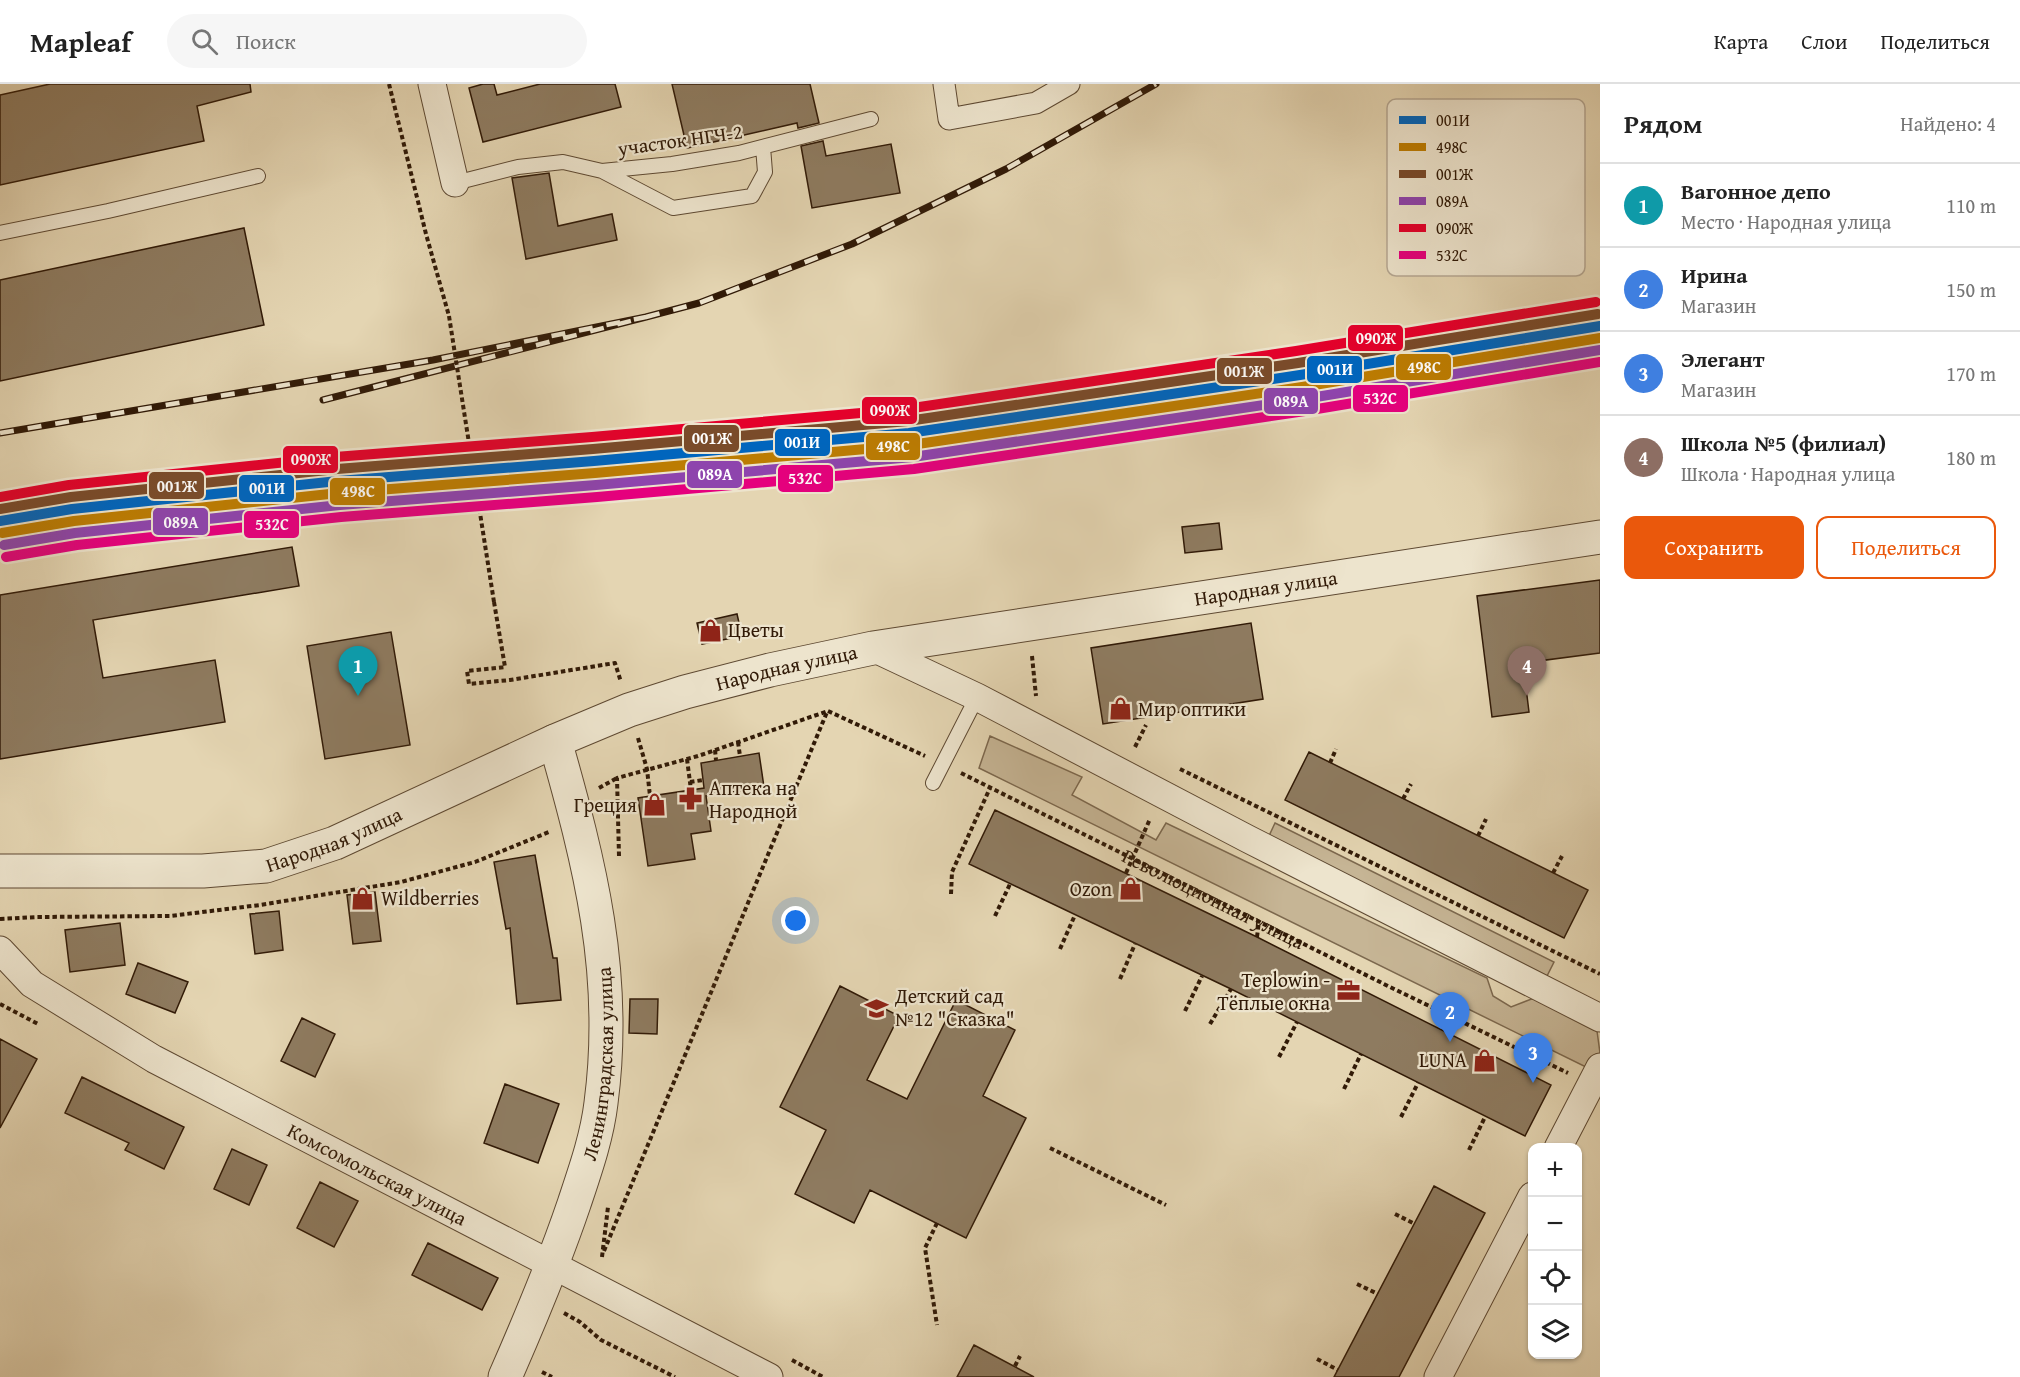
<!DOCTYPE html>
<html lang="ru">
<meta charset="utf-8">
<style>
body{margin:0;font-family:"Gentium Book Plus",serif;background:#f6f6f6;color:#222}
.controls{position:absolute;right:18px;bottom:18px;display:grid;overflow:hidden;border-radius:12px;box-shadow:0 2px 4px #0004}
.controls button{width:54px;height:54px;display:grid;place-items:center;padding:0;border:0;border-bottom:2px solid #e0e0e0;background:#fff;color:#222;font:30px sans-serif}
.you{position:absolute;left:796px;top:837px;width:21px;height:21px;margin:-15px;border:4px solid #fff;border-radius:50%;background:#1a73e8;box-shadow:0 0 0 9px #1a73e833}
.badge{display:grid;place-items:center;width:39px;height:39px;border-radius:50%;background:#ea580c;color:#fff;font-size:20px;font-weight:700}
.pin{position:absolute;translate:-50% -50px;filter:drop-shadow(0 2px 3px #0008)}
.pin::after{content:'';position:absolute;top:32px;width:21px;height:18px;background:inherit;clip-path:polygon(0 0,100% 0,50% 100%)}
.list{margin:0;padding:0;list-style:none}
h2{display:flex;justify-content:space-between;align-items:center;height:78px;margin:0;padding:0 24px;font-size:26px}
h2 small{font-size:20px;font-weight:400;color:#767676}
.list li{display:grid;grid-template-columns:39px 1fr auto;gap:18px;align-items:center;box-sizing:border-box;height:84px;padding:0 24px;border-top:2px solid #e0e0e0}
.list b{display:block;font-size:22px;white-space:nowrap}
.list p{margin:0;font-size:20px;white-space:nowrap;color:#767676}
.list em{font-size:20px;font-style:normal;color:#767676}
.actions{display:flex;gap:12px;padding:18px 24px}
.actions a{flex:1;padding:14px 0;border:2px solid #ea580c;border-radius:12px;text-align:center;font-size:21px;color:#ea580c}
.actions .main{background:#ea580c;color:#fff}
.icon{flex:none;width:33px;height:33px;fill:none;stroke:currentColor;stroke-width:2;stroke-linecap:round;stroke-linejoin:round}
.map{position:relative;flex:none;width:1600px;height:1293px;overflow:hidden}
header{display:flex;align-items:center;gap:36px;box-sizing:border-box;height:84px;padding:0 30px;background:#fff;border-bottom:2px solid #e0e0e0}
header strong{font-size:28px}
nav{display:flex;gap:33px;margin-inline-start:auto;font-size:21px}
.search{width:420px;height:54px;background:#f6f6f6;display:flex;align-items:center;gap:15px;box-sizing:border-box;padding:0 21px;border-radius:33px;color:#767676;font-size:22px}
main{display:flex}
aside{flex:1;background:#fff}
.map>svg:first-child{display:block}
</style>
<header>
<strong>Mapleaf</strong>
<div class="search"><svg class="icon" aria-label="search" viewBox="0 0 24 24"><circle cx="10" cy="10" r="6"/><path d="M15 15l6 6"/></svg>Поиск</div>
<nav><a>Карта</a><a>Слои</a><a>Поделиться</a></nav>
</header>
<main>
<div class="map">
<svg width="1600" height="1293" viewBox="0 0 1600 1293">
<rect width="100%" height="100%" fill="#e4d5b2"/>
<filter id="stains"><feTurbulence type="fractalNoise" baseFrequency=".00333" numOctaves="4"/><feColorMatrix values="0 0 0 0 .2 0 0 0 0 .09 0 0 0 0 .02 0 0 0 .5 -.17"/></filter>
<radialGradient id="worn" r=".72"><stop offset=".6" stop-color="#630" stop-opacity="0"/><stop offset="1" stop-color="#630" stop-opacity=".3"/></radialGradient>
<path fill="#c6b595" stroke="#7c684e" stroke-width="1.5" d="M990 652 1082 693 1072 711 1156 756 1166 739 1487 894 1493 912 1511 923 1534 914 1597 947 1600 969 1590 985 979 684Z
M1275 739 1554 878 1547 892 1268 754Z"/>
<path fill="#8e7b60" stroke="#311a07" stroke-width="1.5" d="M50 0H250L251 8 197 22 204 57 0 101V11Z
M483 0H494L497 11 540 0H615L621 23 483 58 469 4Z
M672 0H810L819 39 798 44 797 39 687 64Z
M823 57 826 72 891 60 900 109 812 124 801 62Z
M549 89 558 142 612 130 617 156 526 175 512 94Z
M244 144 264 241 0 297V196Z
M1219 439 1222 465 1185 469 1182 443Z
M292 463 299 502 93 536 103 594 215 576 225 638 0 675V511Z
M1600 496V569L1523 579 1529 628 1492 633 1477 512Z
M737 530 742 552 702 560 697 539Z
M1251 539 1263 615 1103 640 1091 564Z
M391 548 410 661 325 675 307 562Z
M1309 668 1588 806 1564 854 1285 716Z
M759 669 764 703 706 712 711 747 691 750 695 775 648 782 638 714 704 704 701 679Z
M995 726 1257 853 1551 1001 1525 1052 1231 905 969 780Z
M535 771 553 874H557L561 916 517 920 510 844 506 845 494 778Z
M375 808 381 857 353 860 347 811Z
M279 827 283 866 255 870 250 830Z
M120 839 125 881 70 888 65 846Z
M138 879 188 898 175 929 126 910Z
M840 902 899 932 867 996 907 1015 956 916 1015 946 983 1012 1026 1034 966 1154 870 1106 854 1139 795 1110 826 1046 780 1023Z
M630 915H658L657 950 629 949Z
M302 934 335 950 315 993 281 977Z
M0 955 37 975 0 1044Z
M82 993 184 1043 164 1085 125 1066 129 1059 65 1029Z
M505 1000 559 1020 538 1079 484 1059Z
M232 1065 267 1081 249 1121 214 1105Z
M320 1098 358 1117 334 1163 297 1144Z
M1434 1102 1485 1129 1399 1293H1334Z
M428 1159 498 1194 482 1226 412 1191Z
M974 1261 1034 1293H957Z"/>
<g fill="none" stroke-linecap="round" stroke-linejoin="round">
<defs>
<path id="service" d="M602 87 673 124 752 112 765 88 763 63
M455 99 518 83 563 78 602 87 672 80 739 69 871 35
M0 149 108 127 258 92
M933 699 977 613"/>
<path id="pedestrian" d="M944 0 949 35 1036 19 1069 0"/>
<g id="minor">
<path d="M432 0 455 99"/>
<path d="M873 564 977 613 1248 755 1600 934"/>
<path id="s2" d="M0 866 32 900 154 975 769 1293"/>
<path d="M1558 1064 1600 983"/>
<path d="M1438 1293 1532 1112"/>
</g>
<g id="tertiary">
<path id="s3" d="M0 787H203L266 782 335 759 555 657 629 626 685 608 770 586 873 564 1600 453"/>
<path id="s4" d="M505 1293C530 1236 554 1179 574 1120 585 1087 597 1053 601 1019 618 890 590 780 555 657"/>
</g>
</defs>
<use href="#service" stroke="#5e4932" stroke-width="16"/>
<use href="#pedestrian" stroke="#5e4932" stroke-width="23"/>
<use href="#minor" stroke="#5e4932" stroke-width="29"/>
<use href="#tertiary" stroke="#5e4932" stroke-width="35"/>
<g stroke="#311a07" stroke-width="4" stroke-dasharray="4.5 3" stroke-linecap="butt">
<path d="M389 0 426 150 449 232"/>
<path d="M494 518 505 583 467 587 469 600 510 596 615 579 621 598"/>
<path d="M1032 572 1036 612"/>
<path d="M828 627 925 672"/>
<path d="M638 654 647 685 650 712"/>
<path d="M738 658 740 672"/>
<path d="M1135 663 1146 641"/>
<path d="M715 666 716 676"/>
<path d="M687 675 691 706"/>
<path d="M1330 679 1336 665"/>
<path d="M1180 685 1600 890"/>
<path id="s1" d="M961 689 1392 904 1568 989"/>
<path d="M690 698 703 696"/>
<path d="M599 704 617 694"/>
<path d="M1403 715 1411 700"/>
<path d="M1478 752 1486 735"/>
<path d="M619 772 617 694 698 672 828 627"/>
<path d="M1126 789 1150 735"/>
<path d="M1553 789 1562 772"/>
<path d="M951 810 952 788 990 704"/>
<path d="M995 832 1010 800"/>
<path d="M0 835 37 833 170 832 260 821 401 798 475 778 549 748"/>
<path d="M1257 853 1259 837"/>
<path d="M1060 865 1075 831"/>
<path d="M1120 895 1135 860"/>
<path d="M0 920 38 940"/>
<path d="M1185 927 1202 892"/>
<path d="M1210 940 1231 905"/>
<path d="M1279 973 1297 938"/>
<path d="M1344 1005 1361 970"/>
<path d="M1401 1033 1418 999"/>
<path d="M1050 1064 1166 1121"/>
<path d="M1469 1066 1485 1033"/>
<path d="M1395 1130 1415 1140"/>
<path d="M937 1139 925 1164 937 1241"/>
<path d="M604 1167 827 628"/>
<path d="M602 1173 608 1123"/>
<path d="M1357 1200 1378 1210"/>
<path d="M564 1229 580 1238 601 1256 675 1293"/>
<path d="M1317 1275 1338 1286"/>
<path d="M792 1276 823 1293"/>
<path d="M1015 1282 1020 1272"/>
<path d="M542 1288 552 1293"/>
</g>
<use href="#service" stroke="#ede4cd" stroke-width="14"/>
<use href="#pedestrian" stroke="#ede4cd" stroke-width="21"/>
<use href="#minor" stroke="#ede4cd" stroke-width="27"/>
<use href="#tertiary" stroke="#ede4cd" stroke-width="33"/>
<defs>
<path id="rail" d="M646 233 699 219 852 160 1006 85 1156 0
M0 349 433 276 646 233 323 316"/>
</defs>
<use href="#rail" stroke="#311a07" stroke-width="7"/>
<use href="#rail" stroke="#ede4cd" stroke-width="4.5" stroke-dasharray="14" stroke-linecap="butt"/>
<path stroke="#311a07" stroke-width="4" stroke-dasharray="4.5 3" stroke-linecap="butt" d="M449 232 494 518"/>
<defs>
<path id="rail-1" d="M0 437 72 425 338 397 594 377 909 349 1300 291 1600 242"/>
<path id="rail-2" d="M2 449 74 437 339 409 595 389 911 361 1302 303 1600 254"/>
<path id="rail-3" d="M0 425 71 413 337 385 593 365 908 337 1298 279 1598 230"/>
<path id="rail-4" d="M4 461 75 449 340 421 596 401 913 373 1304 315 1600 266"/>
<path id="rail-5" d="M0 413 69 401 335 373 592 353 906 325 1296 267 1596 218"/>
<path id="rail-6" d="M6 473 77 461 341 433 597 413 914 385 1305 327 1600 278"/>
</defs>
<use href="#rail-1" stroke="#ede4cd" stroke-width="15"/>
<use href="#rail-2" stroke="#ede4cd" stroke-width="15"/>
<use href="#rail-3" stroke="#ede4cd" stroke-width="15"/>
<use href="#rail-4" stroke="#ede4cd" stroke-width="15"/>
<use href="#rail-5" stroke="#ede4cd" stroke-width="15"/>
<use href="#rail-6" stroke="#ede4cd" stroke-width="15"/>
<use href="#rail-1" stroke="#0065bd" stroke-width="10"/>
<use href="#rail-2" stroke="#bc7c02" stroke-width="10"/>
<use href="#rail-3" stroke="#7a4b2a" stroke-width="10"/>
<use href="#rail-4" stroke="#8e44ad" stroke-width="10"/>
<use href="#rail-5" stroke="#e4002b" stroke-width="10"/>
<use href="#rail-6" stroke="#e5007d" stroke-width="10"/>
</g>
<defs>
<symbol id="shop-bare" viewBox="-9 -9 18 18"><path d="M-5-2.5h2.3a2.7 3.5 0 0 1 5.4 0H5L5.5 6h-11ZM-1.5-2.5h3a1.5 2.3 0 0 0-3 0Z" fill="#8f2418" stroke="#ede4cd" stroke-width="2.5" paint-order="stroke"/></symbol>
<symbol id="pharmacy-bare" viewBox="-9 -9 18 18"><path d="M-2-6h4v4h4v4h-4v4h-4v-4h-4v-4h4Z" fill="#8f2418" stroke="#ede4cd" stroke-width="2.5" paint-order="stroke"/></symbol>
<symbol id="office-bare" viewBox="-9 -9 18 18"><path d="M-6-3h4V-5.5h4V-3h4V5H-6ZM-1-4.5V-3h2v-1.5ZM-6 0V1H6V0Z" fill="#8f2418" stroke="#ede4cd" stroke-width="2.5" paint-order="stroke"/></symbol>
<symbol id="school-bare" viewBox="-9 -9 18 18"><path d="M0-5L7-2L0 1L-7-2ZM-4 1L0 2.5L4 1V4Q0 6-4 4Z" fill="#8f2418" stroke="#ede4cd" stroke-width="2.5" paint-order="stroke"/></symbol>
</defs>
<g fill-rule="evenodd">
<use href="#shop-bare" x="694" y="530" width="33" height="33"/>
<use href="#shop-bare" x="1104" y="608" width="33" height="33"/>
<use href="#pharmacy-bare" x="674" y="698" width="33" height="33"/>
<use href="#shop-bare" x="638" y="704" width="33" height="33"/>
<use href="#shop-bare" x="1114" y="788" width="33" height="33"/>
<use href="#shop-bare" x="346" y="798" width="33" height="33"/>
<use href="#office-bare" x="1332" y="890" width="33" height="33"/>
<use href="#school-bare" x="860" y="908" width="33" height="33"/>
<use href="#shop-bare" x="1468" y="960" width="33" height="33"/>
</g>
<g text-anchor="middle" stroke-width="4.5" stroke-linejoin="round" paint-order="stroke">
<g font-size="20" fill="#311a07" stroke="#ede4cd">
<text transform="translate(680 56) rotate(-8)" y="7">участок НГЧ-2</text>
<text dy="7" stroke="none"><textPath href="#s3" startOffset="1311">Народная улица</textPath></text>
<text dy="7" stroke="none"><textPath href="#s3" startOffset="825">Народная улица</textPath></text>
<text dy="7" stroke="none"><textPath href="#s3" startOffset="339">Народная улица</textPath></text>
<text dy="7" stroke="none"><textPath href="#s1" startOffset="282">Революционная улица</textPath></text>
<text dy="7" stroke="none"><textPath href="#s4" startOffset="330">Ленинградская улица</textPath></text>
<text dy="7" stroke="none"><textPath href="#s2" startOffset="441">Комсомольская улица</textPath></text>
</g>
<g font-size="20" fill="#311a07" stroke="#ede4cd" text-anchor="start">
<text x="728" y="553">Цветы</text>
<text x="1138" y="632">Мир оптики</text>
<text x="709" y="711">Аптека на<tspan x="709" dy="23">Народной</tspan></text>
<text x="637" y="728" text-anchor="end">Греция</text>
<text x="1112" y="812" text-anchor="end">Ozon</text>
<text x="381" y="821">Wildberries</text>
<text x="1330" y="903" text-anchor="end">Teplowin -<tspan x="1330" dy="23">Тёплые окна</tspan></text>
<text x="895" y="919">Детский сад<tspan x="895" dy="23">№12 "Сказка"</tspan></text>
<text x="1467" y="983" text-anchor="end">LUNA</text>
</g>
</g>
<rect x="1387" y="15" width="198" height="177" rx="9" fill="#ede4cd" stroke="#b5a792" stroke-width="1.5"/>
<rect x="1399" y="32" width="27" height="8" fill="#0065bd"/>
<rect x="1399" y="59" width="27" height="8" fill="#bc7c02"/>
<rect x="1399" y="86" width="27" height="8" fill="#7a4b2a"/>
<rect x="1399" y="113" width="27" height="8" fill="#8e44ad"/>
<rect x="1399" y="140" width="27" height="8" fill="#e4002b"/>
<rect x="1399" y="167" width="27" height="8" fill="#e5007d"/>
<g font-size="16" fill="#311a07">
<text x="1436" y="42">001И</text>
<text x="1436" y="69">498С</text>
<text x="1436" y="96">001Ж</text>
<text x="1436" y="123">089А</text>
<text x="1436" y="150">090Ж</text>
<text x="1436" y="177">532С</text>
</g>
<g stroke="#ede4cd" stroke-width="2">
<rect x="1347" y="240" width="57" height="28" rx="6" fill="#e4002b"/>
<rect x="1395" y="269" width="57" height="28" rx="6" fill="#bc7c02"/>
<rect x="1306" y="271" width="57" height="29" rx="6" fill="#0065bd"/>
<rect x="1216" y="273" width="57" height="28" rx="6" fill="#7a4b2a"/>
<rect x="1352" y="300" width="57" height="29" rx="6" fill="#e5007d"/>
<rect x="1263" y="303" width="56" height="28" rx="6" fill="#8e44ad"/>
<rect x="861" y="312" width="57" height="29" rx="6" fill="#e4002b"/>
<rect x="683" y="340" width="57" height="29" rx="6" fill="#7a4b2a"/>
<rect x="774" y="344" width="57" height="29" rx="6" fill="#0065bd"/>
<rect x="865" y="348" width="56" height="29" rx="6" fill="#bc7c02"/>
<rect x="282" y="361" width="57" height="29" rx="6" fill="#e4002b"/>
<rect x="686" y="376" width="57" height="29" rx="6" fill="#8e44ad"/>
<rect x="777" y="380" width="57" height="29" rx="6" fill="#e5007d"/>
<rect x="148" y="387" width="57" height="29" rx="6" fill="#7a4b2a"/>
<rect x="238" y="390" width="57" height="29" rx="6" fill="#0065bd"/>
<rect x="329" y="393" width="57" height="29" rx="6" fill="#bc7c02"/>
<rect x="152" y="423" width="57" height="29" rx="6" fill="#8e44ad"/>
<rect x="243" y="426" width="57" height="29" rx="6" fill="#e5007d"/>
</g>
<g font-size="16" text-anchor="middle" font-weight="bold" fill="#fff">
<text x="1376" y="260">090Ж</text>
<text x="1424" y="289">498С</text>
<text x="1335" y="291">001И</text>
<text x="1244" y="293">001Ж</text>
<text x="1380" y="320">532С</text>
<text x="1291" y="323">089А</text>
<text x="890" y="332">090Ж</text>
<text x="712" y="360">001Ж</text>
<text x="802" y="364">001И</text>
<text x="893" y="368">498С</text>
<text x="311" y="381">090Ж</text>
<text x="715" y="396">089А</text>
<text x="805" y="400">532С</text>
<text x="177" y="408">001Ж</text>
<text x="267" y="410">001И</text>
<text x="358" y="413">498С</text>
<text x="181" y="444">089А</text>
<text x="272" y="446">532С</text>
</g>
<rect width="100%" height="100%" filter="url(#stains)"/>
<rect width="100%" height="100%" fill="url(#worn)"/>
</svg>
<div class="controls">
<button>+</button>
<button>−</button>
<button><svg class="icon" aria-label="locate" viewBox="0 0 24 24"><circle cx="12" cy="12" r="6"/><path d="M12 2v4M12 18v4M2 12h4M18 12h4"/></svg></button>
<button><svg class="icon" aria-label="layers" viewBox="0 0 24 24"><path d="M12 4l9 5-9 5-9-5zM3 14l9 5 9-5"/></svg></button>
</div>
<div class="you"></div>
<div class="pin badge" style="left:358px;top:612px;background:#0f9aa8">1</div>
<div class="pin badge" style="left:1450px;top:958px;background:#3f7fe0">2</div>
<div class="pin badge" style="left:1533px;top:999px;background:#3f7fe0">3</div>
<div class="pin badge" style="left:1527px;top:612px;background:#8d6e63">4</div>
</div>
<aside>
<h2>Рядом<small>Найдено: 4</small></h2>
<ul class="list">
<li><span class="badge" style="background:#0f9aa8">1</span><div><b>Вагонное депо</b><p>Место · Народная улица</p></div><em>110 m</em></li>
<li><span class="badge" style="background:#3f7fe0">2</span><div><b>Ирина</b><p>Магазин</p></div><em>150 m</em></li>
<li><span class="badge" style="background:#3f7fe0">3</span><div><b>Элегант</b><p>Магазин</p></div><em>170 m</em></li>
<li><span class="badge" style="background:#8d6e63">4</span><div><b>Школа №5 (филиал)</b><p>Школа · Народная улица</p></div><em>180 m</em></li>
</ul>
<div class="actions"><a class="main">Сохранить</a><a>Поделиться</a></div>
</aside>
</main>
